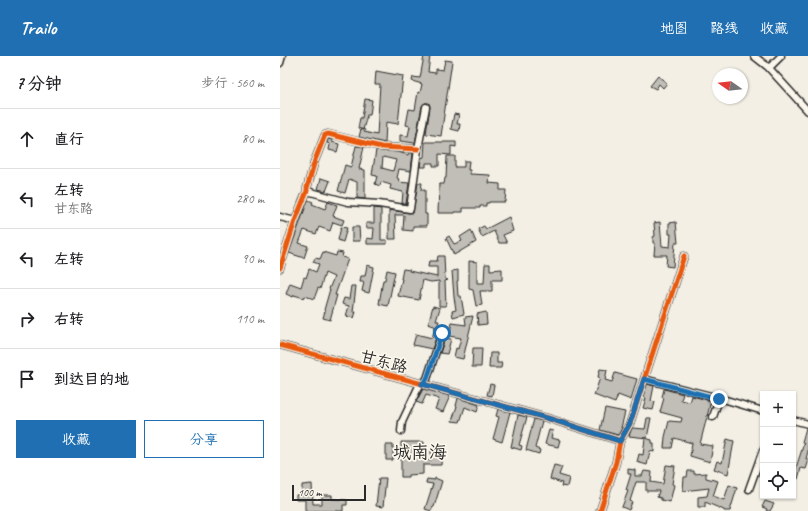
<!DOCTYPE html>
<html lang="zh">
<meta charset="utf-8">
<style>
body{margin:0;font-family:Caveat,"LXGW WenKai TC",sans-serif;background:#f2f2f2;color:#202124}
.controls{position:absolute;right:12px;bottom:12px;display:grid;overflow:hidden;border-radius:0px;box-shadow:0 1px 3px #0004}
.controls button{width:36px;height:36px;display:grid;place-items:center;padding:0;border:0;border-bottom:1px solid #e0e0e0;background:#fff;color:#202124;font:20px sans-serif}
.compass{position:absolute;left:432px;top:12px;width:36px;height:36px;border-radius:50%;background:#fff;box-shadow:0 1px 3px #0004;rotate:284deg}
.scale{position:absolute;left:12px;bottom:10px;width:74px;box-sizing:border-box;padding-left:4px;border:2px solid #2b2b2b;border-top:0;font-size:11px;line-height:14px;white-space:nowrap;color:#2b2b2b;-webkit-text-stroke:3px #fbf7ec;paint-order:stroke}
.stop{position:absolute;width:12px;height:12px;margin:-9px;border:3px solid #1f6fb2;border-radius:50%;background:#fff}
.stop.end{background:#1f6fb2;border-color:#fff;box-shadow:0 1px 4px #0008}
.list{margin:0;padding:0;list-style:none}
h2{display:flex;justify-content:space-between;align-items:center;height:52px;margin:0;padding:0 16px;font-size:17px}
h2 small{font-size:13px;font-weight:400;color:#757577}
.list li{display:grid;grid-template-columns:26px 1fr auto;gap:12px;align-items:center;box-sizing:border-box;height:60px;padding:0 16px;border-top:1px solid #e0e0e0}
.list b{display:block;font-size:15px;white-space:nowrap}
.list p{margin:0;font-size:13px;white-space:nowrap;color:#757577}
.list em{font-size:13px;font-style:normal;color:#757577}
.actions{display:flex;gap:8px;padding:12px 16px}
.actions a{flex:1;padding:9px 0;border:1px solid #1f6fb2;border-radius:0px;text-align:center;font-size:14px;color:#1f6fb2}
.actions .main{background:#1f6fb2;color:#fff}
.icon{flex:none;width:22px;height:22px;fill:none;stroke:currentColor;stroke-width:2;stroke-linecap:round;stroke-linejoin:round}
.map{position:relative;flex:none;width:528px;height:455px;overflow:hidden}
header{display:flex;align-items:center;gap:24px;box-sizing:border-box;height:56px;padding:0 20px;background:#1f6fb2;color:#fff}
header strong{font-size:19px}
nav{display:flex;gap:22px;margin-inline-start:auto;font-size:14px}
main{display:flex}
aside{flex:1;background:#fff}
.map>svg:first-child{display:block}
</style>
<header>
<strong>Trailo</strong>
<nav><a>地图</a><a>路线</a><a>收藏</a></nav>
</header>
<main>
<aside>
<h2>7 分钟<small>步行 · 560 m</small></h2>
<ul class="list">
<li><svg class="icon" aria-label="ahead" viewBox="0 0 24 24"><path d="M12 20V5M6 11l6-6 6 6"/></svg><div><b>直行</b></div><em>80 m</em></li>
<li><svg class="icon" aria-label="left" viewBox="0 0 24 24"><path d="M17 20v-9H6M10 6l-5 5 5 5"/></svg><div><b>左转</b><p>甘东路</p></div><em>280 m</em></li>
<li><svg class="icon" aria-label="left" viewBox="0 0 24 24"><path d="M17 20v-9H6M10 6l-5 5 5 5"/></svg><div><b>左转</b></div><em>90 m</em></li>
<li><svg class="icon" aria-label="right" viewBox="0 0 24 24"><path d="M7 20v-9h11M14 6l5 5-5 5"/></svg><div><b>右转</b></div><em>110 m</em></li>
<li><svg class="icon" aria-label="arrive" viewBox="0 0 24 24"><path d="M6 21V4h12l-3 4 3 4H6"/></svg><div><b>到达目的地</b></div></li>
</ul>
<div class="actions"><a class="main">收藏</a><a>分享</a></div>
</aside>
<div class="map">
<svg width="528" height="455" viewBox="0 0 528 455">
<rect width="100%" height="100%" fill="#f3efe4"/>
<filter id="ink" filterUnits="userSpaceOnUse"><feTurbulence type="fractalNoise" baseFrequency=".025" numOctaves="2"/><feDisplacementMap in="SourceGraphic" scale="8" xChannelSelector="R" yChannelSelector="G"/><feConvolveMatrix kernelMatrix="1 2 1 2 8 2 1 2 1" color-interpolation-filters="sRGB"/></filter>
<g filter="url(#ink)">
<path fill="#c0beb6" stroke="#2b2b2b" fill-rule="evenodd" d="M144 0H150L148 16 156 17V13L163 14 165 4 172 5 161 80 146 78 150 51 149 47H145L142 50 135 87 120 85V79L128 80 130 70 126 69 129 53 135 54 138 36 140 37 142 28 132 25 133 21 140 22Z
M96 15 123 20 118 68 106 66 105 87 79 81 81 73 85 74 84 76 97 79 100 28H95Z
M378 20 387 27 383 32 379 28 376 33 370 30Z
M85 43 92 44 90 59H87L83 74 78 72 80 62H82Z
M174 58 179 59 177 68H180L179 75 171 73Z
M48 83 52 84V86L59 88 57 96 49 94 50 88 47 87Z
M145 86H176V91L171 90V99L159 98V110H153V107H146V111H140L141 102 144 101Z
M76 90 84 91 79 113 85 114V143L77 142V126L69 123 65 137 58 135 65 109 71 111Z
M96 94 118 96 128 99 129 97H133L131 115 119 113 117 122 119 123 118 126 129 127 126 148 122 147 123 136 110 133 111 129 101 126 100 130 95 128 97 120 92 119ZM103 101 116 104 113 115 102 112Z
M167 100H175V111H184V105H189L188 114H190V118L210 119 209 127 220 128V134H226L225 146H209V147H206V150H200V152H183V156H174V157H158L159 128H164L165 122H166Z
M41 122 50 125 46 135 38 133Z
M138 127H142L141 134H145V158H147V170H133V175L123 174 124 159H115L116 183H109V154L129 157 133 156Z
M28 144 33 146 32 148 45 153 48 146 57 149 53 160 64 164 62 169 53 166 50 175 39 171 36 178 24 174 19 187 28 190 24 202 9 197Z
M94 152 101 153V184H107V188H87V182L93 183 94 172H86V167H94Z
M229 161 233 175 223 179 227 187H219L214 175 202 181 198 173 204 170 206 173Z
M380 166 382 190 390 191 391 178H389V167L396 166 398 187H395L393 211 386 210 387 199H374L375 187H373V181L375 180 374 167Z
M61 171 67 172 63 186 58 184Z
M72 171H79L80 185H72Z
M191 174 196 186 174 199 166 182 169 180 174 188 182 185 180 181Z
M43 196 56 200 57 196 63 197 62 201 68 203 55 239H57L50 264 43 262 45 255 44 254 50 233H49L54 221 45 217 40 233 38 232 34 243 25 240 24 242 14 239 13 241 6 238 10 227 21 231 24 221 26 222 29 213 36 216 39 208 33 206 35 202 40 203Z
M158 200H164L165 223 168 224 165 225 166 250H159V225L151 226 143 224 139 244 118 240 122 223H121L123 213 130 214 129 215 157 221V211H148L149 205H157Z
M189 205 197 206V227H204L205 208H210V214L222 213V224H212V235H200L202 249 196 250 193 234 189 233Z
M87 209 94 211 89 237 82 235 84 226H80L81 220H85Z
M107 214 115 216 108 250 99 248 103 224H105Z
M178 214V225H177L178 240H181L184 258 173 261 172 255 176 254 174 241 172 215Z
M71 230H76L73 256H76L74 262 66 260 69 250 62 248 64 242 69 243Z
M153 250 160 252 156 265H159L157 271 148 268Z
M206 256 207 268 198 269 197 258Z
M193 260 183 303 174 301 176 292 178 293 181 282 169 280 172 267 186 269 185 261Z
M155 271 160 273 158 276 152 293 133 289 136 278 152 282Z
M165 282 171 283 167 298 160 297Z
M193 292H202L201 311H192Z
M210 297H217V307H222L221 312H209Z
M320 313 327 314 325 324 332 326 335 317 357 323 351 344 338 339 335 347 314 339 320 322 318 321Z
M210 328 214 329 212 340 207 339Z
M367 328 374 330 371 345 375 346 373 354 363 352 366 342 364 341Z
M143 333 170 340 163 356 155 353 159 343 146 339 142 348 136 346Z
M384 333 403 338 401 344 410 346 412 340 431 345 420 388 433 390 430 406 410 400 412 387 394 382 392 392H384L385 381 389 365 401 366 402 362 380 356 384 342 382 341Z
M178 342 199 349 197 356 185 351 180 366 172 365 177 350H176Z
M325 352 345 356 341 372H342L338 379 320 374Z
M218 353 230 356 222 386 213 383 219 361 216 360Z
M238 359 247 361 239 389 242 390 241 394 231 391Z
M367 362H371L367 382 349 380 352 372 365 373Z
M254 363 262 365 255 392 260 394 259 398 246 394Z
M526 372H528V395L526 403H528V407L526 413 521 412 518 423 513 421 524 387 522 386Z
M269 374 273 375 271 382 280 384 278 391 265 388Z
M365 382 372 384V387H374V396L370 395 367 409 357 406 359 398 363 399Z
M447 383 454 385 448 418 434 413 437 405 442 407Z
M121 386H144L143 404H151V393H162L161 409H143V418L128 419V421H121Z
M106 389H113V404H106Z
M274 409 282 411 279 419 289 422 287 431 281 430 282 427 270 423Z
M386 409 395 410 392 428 394 429 390 446 381 444V442L377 441 379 435H366V426H356L350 445 352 446 349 454 342 451 348 435 346 434 351 418H348V413L355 414V420H362L364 415 372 416 371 426 383 428Z
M408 415H414V418L426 417V422L438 425 433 440 444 444 449 429 457 432 450 455H444V454L425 446V451H418V441L427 440 429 432 403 435 404 421H407Z
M99 422H106L103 451 96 450Z
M155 422 162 425 154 451H153L151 455 145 453 153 428 146 427 147 423 155 424Z
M32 428 33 448H42V439H52V443L67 444V449H63V455H25V444H16V439L22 438V429Z
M485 445 494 448 490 455H486L487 453 482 451Z"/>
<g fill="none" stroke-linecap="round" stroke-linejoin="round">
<defs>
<path id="minor" d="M474 0 488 11 528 55
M0 7 2 0
M488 11H490L501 0
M27 135 68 146 99 148 130 153 138 93 146 51
M0 161 15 165
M0 212 15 165 27 135V132L35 104 45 79 48 78 101 91 138 93
M0 289 267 362 340 385
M364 323 443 343 483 355
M433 361 439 343
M513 364 528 368
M121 375 122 366 138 332 147 323 162 277
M469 433 483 394
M320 455 336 406 340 385 350 367 404 200"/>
</defs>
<use href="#minor" stroke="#2b2b2b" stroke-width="9"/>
<use href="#minor" stroke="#fbf7ec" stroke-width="6"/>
<defs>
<path id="cycleway" d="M0 212 15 165 27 135V132L35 104 45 79 48 78 101 91 138 93
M0 289 267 362 340 385
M320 455 336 406 340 385 350 367 404 200"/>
</defs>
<use href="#cycleway" stroke="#fbf7ec" stroke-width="8"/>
<use href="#cycleway" stroke="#e8590c" stroke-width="5"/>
</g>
</g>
<g fill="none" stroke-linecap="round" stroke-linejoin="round" filter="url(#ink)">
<path stroke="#1f6fb2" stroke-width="5" d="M162 277 147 323 142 328 267 362 340 385 350 367 364 323 439 343"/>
</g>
<g text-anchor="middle" stroke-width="3.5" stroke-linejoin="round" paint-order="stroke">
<g font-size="16" fill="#2b2b2b" stroke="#fbf7ec">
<text transform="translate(104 305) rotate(15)" y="6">甘东路</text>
</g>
<g font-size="18" fill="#2b2b2b" stroke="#fbf7ec">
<text x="140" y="402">城南海</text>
</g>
</g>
</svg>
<div class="controls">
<button>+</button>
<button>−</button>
<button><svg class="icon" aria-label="locate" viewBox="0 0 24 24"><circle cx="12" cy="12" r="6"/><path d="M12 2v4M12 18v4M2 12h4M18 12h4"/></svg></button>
</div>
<svg class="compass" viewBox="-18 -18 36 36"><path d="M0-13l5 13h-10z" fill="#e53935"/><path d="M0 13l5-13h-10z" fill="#757577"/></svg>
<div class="scale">100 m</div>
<div class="stop" style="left:162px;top:277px"></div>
<div class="stop end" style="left:439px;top:343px"></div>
</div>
</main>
